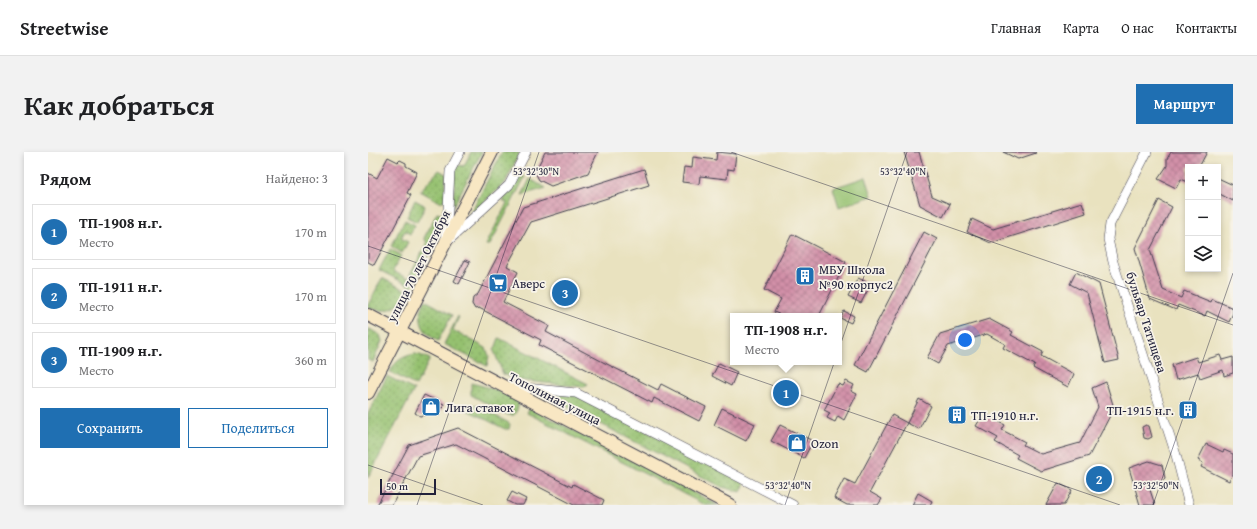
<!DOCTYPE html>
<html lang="ru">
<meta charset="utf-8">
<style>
body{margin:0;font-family:"Gentium Book Plus",serif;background:#f2f2f2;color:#202124}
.controls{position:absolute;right:12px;top:12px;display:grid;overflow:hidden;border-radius:0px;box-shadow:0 2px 6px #0003}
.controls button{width:36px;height:36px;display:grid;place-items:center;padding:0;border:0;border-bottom:1px solid #e0e0e0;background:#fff;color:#202124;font:20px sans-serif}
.scale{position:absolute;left:12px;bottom:10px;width:56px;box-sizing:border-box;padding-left:4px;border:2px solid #22223b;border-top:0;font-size:11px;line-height:14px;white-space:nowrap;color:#22223b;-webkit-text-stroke:3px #f7f3e8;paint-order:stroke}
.you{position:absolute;left:597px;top:188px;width:14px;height:14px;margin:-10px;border:3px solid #fff;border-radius:50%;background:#1a73e8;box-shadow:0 0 0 6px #1a73e833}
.badge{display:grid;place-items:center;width:26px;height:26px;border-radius:50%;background:#1f6fb2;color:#fff;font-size:13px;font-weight:700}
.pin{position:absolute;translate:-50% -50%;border:2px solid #fff;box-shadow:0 1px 4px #0006}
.popup{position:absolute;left:362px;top:161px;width:112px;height:52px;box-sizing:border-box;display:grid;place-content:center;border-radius:0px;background:#fff;filter:drop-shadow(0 1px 3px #0005);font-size:13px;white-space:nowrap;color:#757577}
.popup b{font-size:15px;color:#202124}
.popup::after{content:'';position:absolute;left:50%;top:100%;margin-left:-8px;border:8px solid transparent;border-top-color:#fff}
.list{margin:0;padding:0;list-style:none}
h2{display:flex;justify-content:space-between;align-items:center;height:52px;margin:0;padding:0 16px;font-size:17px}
h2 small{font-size:13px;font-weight:400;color:#757577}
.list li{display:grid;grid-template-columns:26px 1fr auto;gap:12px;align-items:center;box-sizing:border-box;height:56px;margin:0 8px 8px;padding:0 8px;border:1px solid #e0e0e0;border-radius:0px}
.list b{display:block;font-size:15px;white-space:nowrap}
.list p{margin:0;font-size:13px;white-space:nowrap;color:#757577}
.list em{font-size:13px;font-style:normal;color:#757577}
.actions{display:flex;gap:8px;padding:12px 16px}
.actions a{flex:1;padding:9px 0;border:1px solid #1f6fb2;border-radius:0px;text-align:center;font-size:14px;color:#1f6fb2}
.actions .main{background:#1f6fb2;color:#fff}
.icon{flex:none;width:22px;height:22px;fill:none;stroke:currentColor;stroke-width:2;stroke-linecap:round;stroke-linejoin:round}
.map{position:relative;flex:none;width:865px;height:353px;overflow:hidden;border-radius:0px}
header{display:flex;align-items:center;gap:24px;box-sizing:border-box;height:56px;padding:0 20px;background:#fff;border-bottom:1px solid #e0e0e0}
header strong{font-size:19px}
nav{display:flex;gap:22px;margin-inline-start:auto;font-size:14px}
.intro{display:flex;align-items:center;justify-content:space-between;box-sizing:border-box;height:96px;padding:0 24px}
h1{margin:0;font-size:28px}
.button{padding:10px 18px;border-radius:0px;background:#1f6fb2;color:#fff;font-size:14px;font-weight:700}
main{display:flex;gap:24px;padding:0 24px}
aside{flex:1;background:#fff;border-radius:0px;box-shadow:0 2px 6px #0003}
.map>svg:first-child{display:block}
</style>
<header>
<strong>Streetwise</strong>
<nav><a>Главная</a><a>Карта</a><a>О нас</a><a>Контакты</a></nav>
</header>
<div class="intro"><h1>Как добраться</h1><a class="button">Маршрут</a></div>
<main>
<aside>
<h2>Рядом<small>Найдено: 3</small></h2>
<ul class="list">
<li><span class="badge">1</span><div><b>ТП-1908 н.г.</b><p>Место</p></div><em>170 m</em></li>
<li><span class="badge">2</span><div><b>ТП-1911 н.г.</b><p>Место</p></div><em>170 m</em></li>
<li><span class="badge">3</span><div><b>ТП-1909 н.г.</b><p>Место</p></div><em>360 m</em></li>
</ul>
<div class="actions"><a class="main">Сохранить</a><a>Поделиться</a></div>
</aside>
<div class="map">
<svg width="865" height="353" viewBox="0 0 865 353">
<defs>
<pattern id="grass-dots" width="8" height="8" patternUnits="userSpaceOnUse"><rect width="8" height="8" fill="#95c16f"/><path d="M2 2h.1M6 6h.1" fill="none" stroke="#799c5c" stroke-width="1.8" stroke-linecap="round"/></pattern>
<pattern id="building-cross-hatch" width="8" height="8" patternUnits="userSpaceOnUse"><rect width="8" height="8" fill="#d290a8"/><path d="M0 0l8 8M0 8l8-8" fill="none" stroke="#aa758a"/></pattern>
</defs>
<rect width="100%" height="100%" fill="#f7f3e8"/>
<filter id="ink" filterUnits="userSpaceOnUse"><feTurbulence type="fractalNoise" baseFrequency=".025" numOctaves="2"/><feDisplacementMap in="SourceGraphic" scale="8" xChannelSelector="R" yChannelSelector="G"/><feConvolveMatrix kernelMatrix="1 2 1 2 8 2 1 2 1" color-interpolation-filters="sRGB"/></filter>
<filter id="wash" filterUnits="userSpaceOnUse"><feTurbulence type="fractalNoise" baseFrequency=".012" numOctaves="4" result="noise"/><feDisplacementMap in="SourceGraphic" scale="16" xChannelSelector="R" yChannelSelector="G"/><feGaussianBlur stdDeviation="0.9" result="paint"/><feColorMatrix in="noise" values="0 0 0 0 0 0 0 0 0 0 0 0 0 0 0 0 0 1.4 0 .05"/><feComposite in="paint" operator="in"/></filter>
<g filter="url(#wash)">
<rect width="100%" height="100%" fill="#e9e2bf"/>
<path fill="url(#grass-dots)" stroke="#5c7255" d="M103 0H114L85 55 87 18 90 13 96 14Z
M134 0H152L137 31 103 62H102Z
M71 18 78 22 77 48 72 50 52 39Z
M152 23 157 25 122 93H118L139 51 135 49 148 24Z
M162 27 178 36 154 43Z
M47 48 56 53 57 55 49 70 39 65Z
M69 61 76 63 74 75 44 135 11 118 22 97 33 103 25 119 40 127 59 91 56 86Z
M37 68 47 73 42 82 37 79 33 86 40 90 34 101 23 94Z
M14 126 41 140C32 156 17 163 0 155V153Z
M57 148 84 163 70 189C53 180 48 166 57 148Z
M90 164 91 165 85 178 118 196 121 204 119 214 76 192Z
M0 176 12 183 14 189 5 210 0 208Z
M131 186 220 232 215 235 149 228 135 222 126 199Z
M47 202 52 203 62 207 48 234 22 220C27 209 35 204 47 202Z
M19 224 46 238 0 326V262Z
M103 231C116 234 143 241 151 252L149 258 146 263H140L103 243Z
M175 242 209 243 377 331 373 340 354 335Z
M107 253 139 270 142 272 141 277H137L97 257 98 255Z
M162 256 350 353H337L159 261Z"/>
<path fill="#95c16f" stroke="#5c7255" d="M498 25 504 44 471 55 465 36Z"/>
<g id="blocks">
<path fill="url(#building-cross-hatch)" d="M177 0H230L220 21 183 34 171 28 168 22V18Z
M349 0 368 2 366 18 360 17 359 27 332 24 331 32 314 30 316 15 324 16 325 5 348 8Z
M536 0H551L564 44 582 52 575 65 552 53Z
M635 0H667L668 1 650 7Z
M803 0H839L831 15H820V30L813 27 808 36 790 27 799 14V7Z
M20 5 30 10 32 8 38 11V14L49 20 39 41 43 43 6 113 0 110V21L9 26Z
M276 17 281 33 163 70 139 114 150 120 135 150 181 174 178 180 235 210 290 238 293 232 338 255 331 269 286 246 284 251 171 193 173 188 111 156 107 157 104 152 105 146 110 142 155 55Z
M850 26 865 33V49L850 41Z
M791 48 804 55 782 98 795 138 813 146 816 139 843 150 844 147 865 156V161L861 170 839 159 837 164 810 153 808 158 782 147 767 96Z
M714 50 718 61 623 91 599 80 604 67 625 77Z
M556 80 569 87 500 220 487 213Z
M424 82 478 110 451 164H415L406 160 413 147 396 138Z
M97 108 102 110 91 132 86 129Z
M708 120 731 132 751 208 737 211 719 141 702 132Z
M490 126 503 132 493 151 480 145Z
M476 159 486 164 483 171 472 166Z
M621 167 645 180 643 183 675 200 673 204 706 222 700 235 665 216 667 213 635 196 637 192 619 182 580 194 570 212 559 206 572 182Z
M852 203 854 208 865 205V221L856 224 855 218 832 226 830 221 808 228 804 213 828 205 830 210Z
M351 211 369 220 363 234 344 224Z
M478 229 486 233 483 239 489 242 476 268 470 264 467 270 459 266 462 261 456 258 470 232 475 234Z
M738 230 746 256 721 304 673 319 648 306 650 303 627 290 630 286 608 274 616 261 637 273 634 278 657 290 655 293 673 302 712 291 730 255 724 236Z
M56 243 76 252 73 259 52 264 47 261Z
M551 247 563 254 551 277 539 271Z
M354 256 387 272 378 289 346 273Z
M588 256 595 259 590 269 583 266Z
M524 263 539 271 502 340 514 347 510 353H479L466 346 476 327 487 332Z
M412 273 445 289 436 306 403 289Z
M778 273 781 274 784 285 780 287 776 286 774 275Z
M90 276 204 335 205 332 236 348 234 353H206L88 292 50 304 24 353H9L41 293Z
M838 292 855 300 856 298 865 302V322L861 329 833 315 835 311 830 308Z
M781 309 794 313 797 326 789 336 782 338 787 353H772L761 316Z
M690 331 704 338 696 353H678Z
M144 340 158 347 155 353H147L139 349Z
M550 341 564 349 562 353H544Z"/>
</g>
</g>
<g filter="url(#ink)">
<use href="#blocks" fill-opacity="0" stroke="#403f4f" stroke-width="1"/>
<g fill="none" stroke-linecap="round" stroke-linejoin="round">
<defs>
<path id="minor" d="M779 0 742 72 740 87 745 110 808 303 821 353
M77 88 80 57 82 19 92 0
M80 89 141 33 158 0
M138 234 208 241 425 353"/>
<path id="secondary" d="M0 163 362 353
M0 241 124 0"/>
</defs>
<use href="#minor" stroke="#403f4f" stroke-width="10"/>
<use href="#secondary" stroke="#403f4f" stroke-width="14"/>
<use href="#minor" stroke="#fff" stroke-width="9"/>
<use href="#secondary" stroke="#f8e7c3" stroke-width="12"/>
</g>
</g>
<path fill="none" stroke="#22223b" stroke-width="1" stroke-opacity="0.45" d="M363 0 865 173M0 94 752 353M0 313 115 353M49 353 171 0M417 353 539 0M785 353 865 121"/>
<defs>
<symbol id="building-square" viewBox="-11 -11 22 22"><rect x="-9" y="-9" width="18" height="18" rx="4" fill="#1f6fb2" stroke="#f7f3e8"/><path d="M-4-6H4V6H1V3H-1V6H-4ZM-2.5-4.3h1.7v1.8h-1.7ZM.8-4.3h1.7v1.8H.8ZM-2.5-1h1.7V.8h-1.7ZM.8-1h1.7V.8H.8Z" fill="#fff"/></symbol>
<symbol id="supermarket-square" viewBox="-11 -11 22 22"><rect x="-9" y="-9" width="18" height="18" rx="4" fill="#1f6fb2" stroke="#f7f3e8"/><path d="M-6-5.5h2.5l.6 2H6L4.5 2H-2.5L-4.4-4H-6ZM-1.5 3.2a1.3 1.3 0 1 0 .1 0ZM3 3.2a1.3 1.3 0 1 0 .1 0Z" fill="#fff"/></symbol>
<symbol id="shop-square" viewBox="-11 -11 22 22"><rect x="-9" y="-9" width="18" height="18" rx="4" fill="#1f6fb2" stroke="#f7f3e8"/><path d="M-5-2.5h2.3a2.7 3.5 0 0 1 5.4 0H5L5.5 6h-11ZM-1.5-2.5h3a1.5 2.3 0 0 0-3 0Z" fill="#fff"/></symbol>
</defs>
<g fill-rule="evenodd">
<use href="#building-square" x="426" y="113" width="22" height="22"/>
<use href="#supermarket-square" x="119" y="120" width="22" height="22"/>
<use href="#shop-square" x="52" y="244" width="22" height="22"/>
<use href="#building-square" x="809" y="247" width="22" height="22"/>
<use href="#building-square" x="578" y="252" width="22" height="22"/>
<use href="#shop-square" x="418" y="280" width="22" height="22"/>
</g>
<g text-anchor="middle" stroke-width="3.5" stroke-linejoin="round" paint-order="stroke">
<g font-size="13" fill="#22223b" stroke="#f7f3e8">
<text transform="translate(50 114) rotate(-63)" y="5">улица 70 лет Октября</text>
<text transform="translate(779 170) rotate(72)" y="5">бульвар Татищева</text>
<text transform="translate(187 246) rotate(27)" y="5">Тополиная улица</text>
</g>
<g font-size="13" fill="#22223b" stroke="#f7f3e8" text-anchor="start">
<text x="451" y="122">МБУ Школа<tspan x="451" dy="15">№90 корпус2</tspan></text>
<text x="144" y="136">Аверс</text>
<text x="77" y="260">Лига ставок</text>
<text x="806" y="263" text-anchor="end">ТП-1915 н.г.</text>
<text x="603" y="268">ТП-1910 н.г.</text>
<text x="443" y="296">Ozon</text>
</g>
</g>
<g font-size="10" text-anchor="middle" fill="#22223b" stroke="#f7f3e8" stroke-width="3.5" stroke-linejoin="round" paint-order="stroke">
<text x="168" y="23">53°32'30"N</text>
<text x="535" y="23">53°32'40"N</text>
<text x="420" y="337">53°32'40"N</text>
<text x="788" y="337">53°32'50"N</text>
</g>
</svg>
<div class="controls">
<button>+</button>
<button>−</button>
<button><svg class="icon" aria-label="layers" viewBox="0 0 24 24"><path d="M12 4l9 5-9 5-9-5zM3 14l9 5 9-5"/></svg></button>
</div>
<div class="scale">50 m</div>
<div class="you"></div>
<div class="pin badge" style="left:418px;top:241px">1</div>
<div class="popup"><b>ТП-1908 н.г.</b>Место</div>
<div class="pin badge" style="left:731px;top:327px">2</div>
<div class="pin badge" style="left:197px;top:141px">3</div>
</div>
</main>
